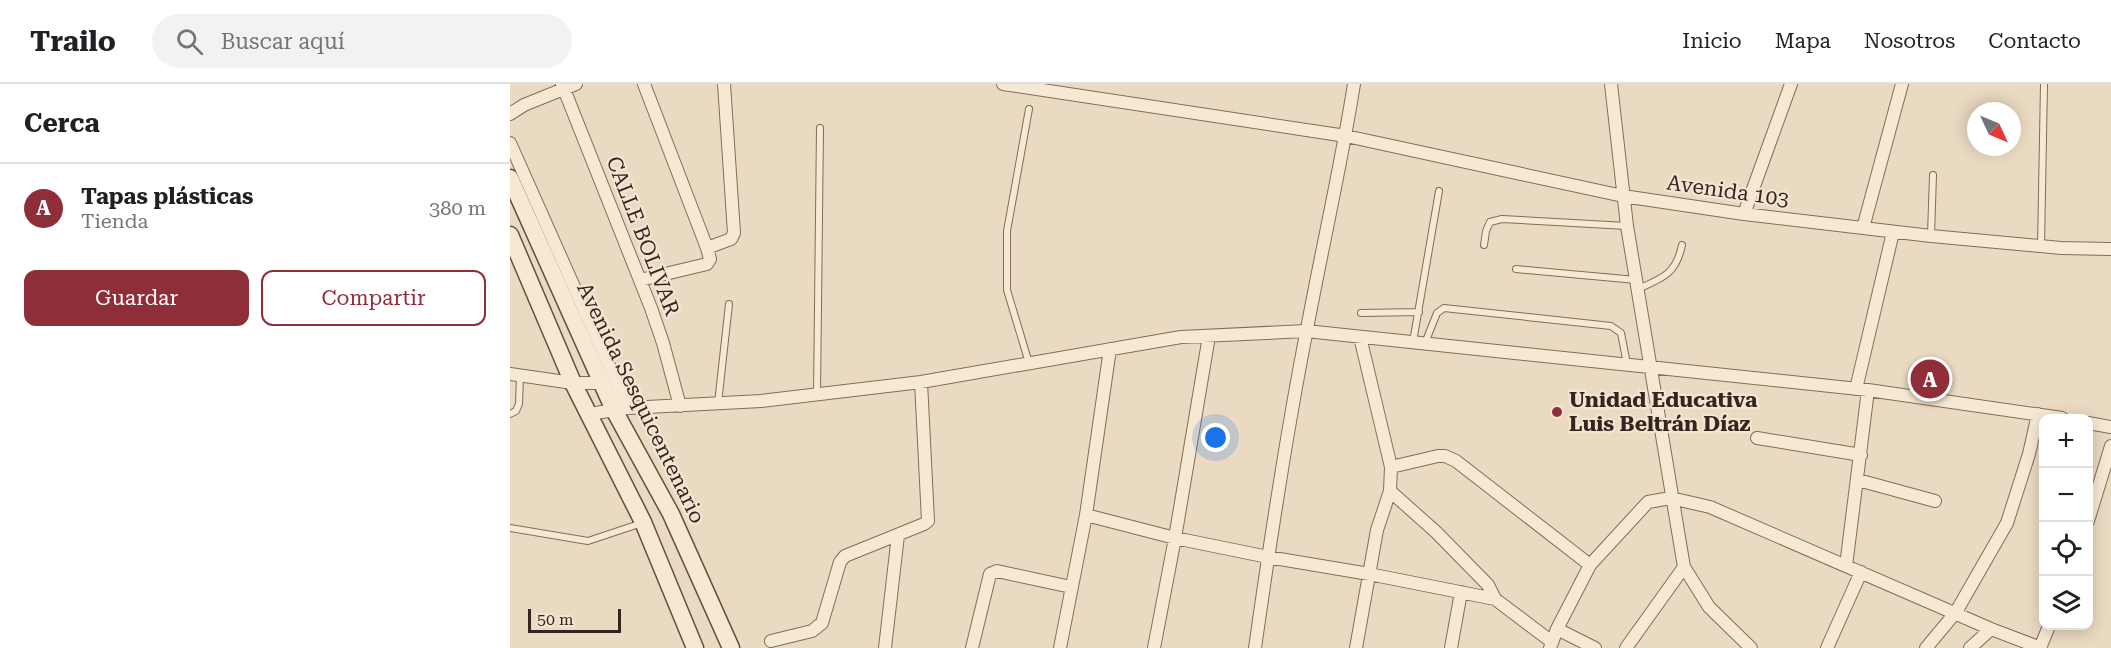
<!DOCTYPE html>
<html lang="es">
<meta charset="utf-8">
<style>
body{margin:0;font-family:"Roboto Serif",serif;background:#f2f2f2;color:#202124}
.controls{position:absolute;right:18px;bottom:18px;display:grid;overflow:hidden;border-radius:12px;box-shadow:0 3px 15px #0003}
.controls button{width:54px;height:54px;display:grid;place-items:center;padding:0;border:0;border-bottom:2px solid #e0e0e0;background:#fff;color:#202124;font:30px sans-serif}
.compass{position:absolute;left:1457px;top:18px;width:54px;height:54px;border-radius:50%;background:#fff;box-shadow:0 3px 15px #0003;rotate:134deg}
.scale{position:absolute;left:18px;bottom:15px;width:93px;box-sizing:border-box;padding-left:6px;border:3px solid #34261e;border-top:0;font-size:16px;line-height:21px;white-space:nowrap;color:#34261e;-webkit-text-stroke:4px #f3e5d1;paint-order:stroke}
.you{position:absolute;left:706px;top:354px;width:21px;height:21px;margin:-15px;border:4px solid #fff;border-radius:50%;background:#1a73e8;box-shadow:0 0 0 9px #1a73e833}
.badge{display:grid;place-items:center;width:39px;height:39px;border-radius:50%;background:#8f2e38;color:#fff;font-size:20px;font-weight:700}
.pin{position:absolute;translate:-50% -50%;border:3px solid #fff;box-shadow:0 2px 6px #0006}
.list{margin:0;padding:0;list-style:none}
h2{display:flex;justify-content:space-between;align-items:center;height:78px;margin:0;padding:0 24px;font-size:26px}
h2 small{font-size:20px;font-weight:400;color:#757577}
.list li{display:grid;grid-template-columns:39px 1fr auto;gap:18px;align-items:center;box-sizing:border-box;height:90px;padding:0 24px;border-top:2px solid #e0e0e0}
.list b{display:block;font-size:22px;white-space:nowrap}
.list p{margin:0;font-size:20px;white-space:nowrap;color:#757577}
.list em{font-size:20px;font-style:normal;color:#757577}
.actions{display:flex;gap:12px;padding:18px 24px}
.actions a{flex:1;padding:14px 0;border:2px solid #8f2e38;border-radius:12px;text-align:center;font-size:21px;color:#8f2e38}
.actions .main{background:#8f2e38;color:#fff}
.icon{flex:none;width:33px;height:33px;fill:none;stroke:currentColor;stroke-width:2;stroke-linecap:round;stroke-linejoin:round}
.map{position:relative;flex:none;width:1601px;height:564px;overflow:hidden}
header{display:flex;align-items:center;gap:36px;box-sizing:border-box;height:84px;padding:0 30px;background:#fff;border-bottom:2px solid #e0e0e0}
header strong{font-size:28px}
nav{display:flex;gap:33px;margin-inline-start:auto;font-size:21px}
.search{width:420px;height:54px;background:#f2f2f2;display:flex;align-items:center;gap:15px;box-sizing:border-box;padding:0 21px;border-radius:33px;color:#757577;font-size:22px}
main{display:flex}
aside{flex:1;background:#fff}
.map>svg:first-child{display:block}
</style>
<header>
<strong>Trailo</strong>
<div class="search"><svg class="icon" aria-label="search" viewBox="0 0 24 24"><circle cx="10" cy="10" r="6"/><path d="M15 15l6 6"/></svg>Buscar aquí</div>
<nav><a>Inicio</a><a>Mapa</a><a>Nosotros</a><a>Contacto</a></nav>
</header>
<main>
<aside>
<h2>Cerca<small></small></h2>
<ul class="list">
<li><span class="badge">A</span><div><b>Tapas plásticas</b><p>Tienda</p></div><em>380 m</em></li>
</ul>
<div class="actions"><a class="main">Guardar</a><a>Compartir</a></div>
</aside>
<div class="map">
<svg width="1601" height="564" viewBox="0 0 1601 564">
<rect width="100%" height="100%" fill="#ebdac2"/>
<g fill="none" stroke-linecap="round" stroke-linejoin="round">
<defs>
<path id="service" d="M519 25 497 147V206L519 279
M1421 151 1423 91
M974 161 976 147 980 138 992 135 1117 142
M1531 162 1534 0
M1006 185 1126 196
M1128 205C1153 194 1166 190 1172 161
M851 229 909 228
M903 258 929 107
M915 259 927 229 934 224 1101 242 1111 249 1117 280
M307 310 310 44
M208 319 219 220
M0 330 6 327 9 320 10 292
M0 444 78 457 132 439"/>
<path id="minor" d="M52 0 141 224 153 259 170 322
M134 0 197 164
M493 0 836 52 1113 112 1234 130 1421 152 1551 164 1601 165
M1101 0 1117 142 1174 483 1199 523 1241 564
M0 30 14 21 66 0
M0 59 118 324
M1234 130 1281 0
M1353 144 1392 0
M130 196 197 180 200 175 197 164 221 155 224 149 214 0
M0 290 63 299H92
M1346 305 1383 148
M79 330 118 324 251 317 411 298 671 253 796 247 1358 306 1552 334
M1578 339 1601 343
M1247 354 1351 371
M881 383 928 372H935L946 377 1080 481
M1348 396 1425 417
M880 407 926 448 978 501 985 515
M576 431 665 454 758 473 859 490 985 515 1042 558
M1578 437 1601 362
M1336 482 1358 306
M1047 545 1085 564
M261 557 302 547 312 539 330 478 335 472 414 440 418 437 411 298
M375 564 388 451
M462 564 480 490 487 487 561 503
M550 564 576 431 600 265
M644 564 665 454 699 252
M745 564C760 458 776 351 797 245 812 164 831 82 844 0
M846 564 867 446 880 407 881 383 850 253
M941 564 951 508
M1040 564 1047 545 1080 481 1138 418 1161 414 1200 423 1481 545 1531 564
M1116 564 1174 483
M1317 564 1351 488
M1416 564 1446 528 1497 439 1519 370 1528 330
M1460 564 1481 545
M1530 564 1539 542"/>
<path id="secondary" d="M0 94 104 326 161 430 221 564
M0 151 63 299 133 438 185 564"/>
</defs>
<use href="#service" stroke="#836c5a" stroke-width="8"/>
<use href="#minor" stroke="#836c5a" stroke-width="14"/>
<use href="#secondary" stroke="#654d3d" stroke-width="19"/>
<use href="#service" stroke="#f6e9d4" stroke-width="6"/>
<use href="#minor" stroke="#f6e9d4" stroke-width="12"/>
<use href="#secondary" stroke="#f6e9d4" stroke-width="16"/>
</g>
<circle fill="#8f2e38" stroke="#f3e5d1" stroke-width="2" cx="1047" cy="328" r="6"/>
<g text-anchor="middle" stroke-width="4.5" stroke-linejoin="round" paint-order="stroke">
<g font-size="21" fill="#34261e" stroke="#f3e5d1">
<text transform="translate(1218 107) rotate(8)" y="7">Avenida 103</text>
<text transform="translate(133 152) rotate(69)" y="7">CALLE BOLIVAR</text>
<text transform="translate(131 319) rotate(64)" y="7">Avenida Sesquicentenario</text>
</g>
<g font-size="21" font-weight="bold" fill="#34261e" stroke="#f3e5d1" text-anchor="start">
<text x="1059" y="323">Unidad Educativa<tspan x="1059" dy="24">Luis Beltrán Díaz</tspan></text>
</g>
</g>
</svg>
<div class="controls">
<button>+</button>
<button>−</button>
<button><svg class="icon" aria-label="locate" viewBox="0 0 24 24"><circle cx="12" cy="12" r="6"/><path d="M12 2v4M12 18v4M2 12h4M18 12h4"/></svg></button>
<button><svg class="icon" aria-label="layers" viewBox="0 0 24 24"><path d="M12 4l9 5-9 5-9-5zM3 14l9 5 9-5"/></svg></button>
</div>
<svg class="compass" viewBox="-18 -18 36 36"><path d="M0-13l5 13h-10z" fill="#e53935"/><path d="M0 13l5-13h-10z" fill="#757577"/></svg>
<div class="scale">50 m</div>
<div class="you"></div>
<div class="pin badge" style="left:1420px;top:295px">A</div>
</div>
</main>
